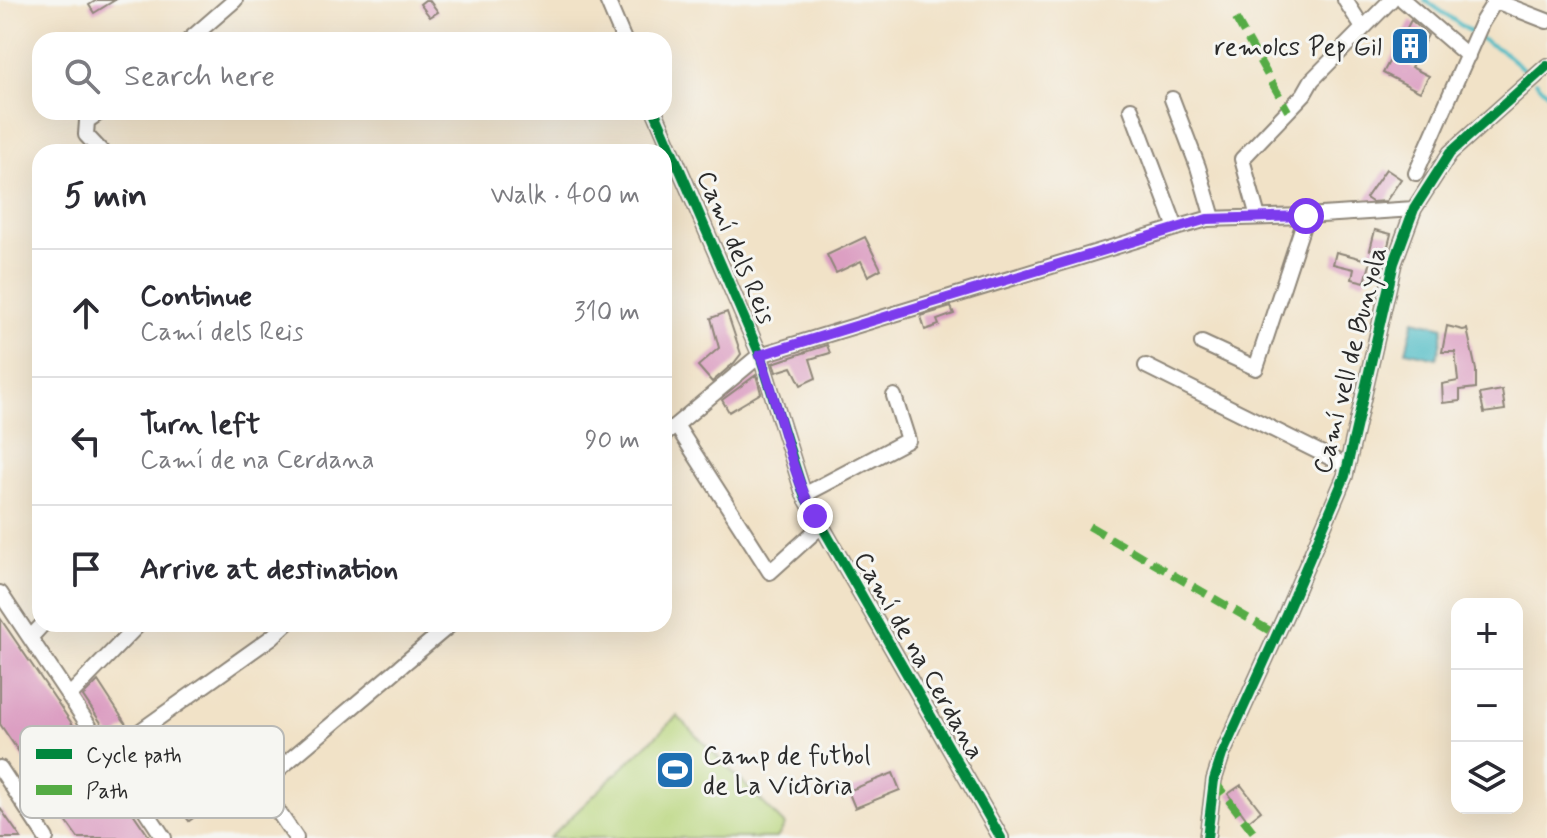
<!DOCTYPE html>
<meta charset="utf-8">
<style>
body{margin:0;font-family:Mynerve,sans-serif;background:#f7f7f7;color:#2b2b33}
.controls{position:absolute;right:24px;bottom:24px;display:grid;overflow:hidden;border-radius:16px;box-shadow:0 8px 32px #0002}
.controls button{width:72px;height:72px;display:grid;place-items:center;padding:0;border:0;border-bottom:2px solid #e1e1e2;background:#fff;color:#2b2b33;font:40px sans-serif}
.stop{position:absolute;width:24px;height:24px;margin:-18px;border:6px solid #7c3aed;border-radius:50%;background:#fff}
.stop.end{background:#7c3aed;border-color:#fff;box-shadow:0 2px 8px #0008}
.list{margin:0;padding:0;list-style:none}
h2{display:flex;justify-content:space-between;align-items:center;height:104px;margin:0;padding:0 32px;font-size:34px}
h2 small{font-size:26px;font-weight:400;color:#7c7c81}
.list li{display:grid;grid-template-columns:52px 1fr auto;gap:24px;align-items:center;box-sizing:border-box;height:128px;padding:0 32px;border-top:2px solid #e1e1e2}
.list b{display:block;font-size:30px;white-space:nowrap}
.list p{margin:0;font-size:26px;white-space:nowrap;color:#7c7c81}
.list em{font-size:26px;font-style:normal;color:#7c7c81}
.icon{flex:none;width:44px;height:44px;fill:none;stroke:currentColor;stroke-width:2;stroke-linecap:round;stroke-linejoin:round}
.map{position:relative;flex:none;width:1547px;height:838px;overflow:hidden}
.search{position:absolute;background:#fff;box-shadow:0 8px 32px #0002;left:32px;top:32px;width:640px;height:88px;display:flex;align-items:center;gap:20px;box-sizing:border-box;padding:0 28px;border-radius:24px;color:#7c7c81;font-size:30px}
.panel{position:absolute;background:#fff;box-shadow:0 8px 32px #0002;left:32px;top:144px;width:640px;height:488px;border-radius:24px}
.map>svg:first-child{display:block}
</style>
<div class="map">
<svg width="1547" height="838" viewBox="0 0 1547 838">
<rect width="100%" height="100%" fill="#f6f6f2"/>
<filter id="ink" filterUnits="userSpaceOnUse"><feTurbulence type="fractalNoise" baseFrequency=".0125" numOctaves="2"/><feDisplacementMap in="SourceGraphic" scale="16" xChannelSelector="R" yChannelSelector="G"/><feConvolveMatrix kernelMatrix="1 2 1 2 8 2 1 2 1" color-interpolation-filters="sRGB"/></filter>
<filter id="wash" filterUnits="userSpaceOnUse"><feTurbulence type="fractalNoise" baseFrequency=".006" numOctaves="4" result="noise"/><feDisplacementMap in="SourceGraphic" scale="32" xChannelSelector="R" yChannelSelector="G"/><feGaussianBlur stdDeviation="1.8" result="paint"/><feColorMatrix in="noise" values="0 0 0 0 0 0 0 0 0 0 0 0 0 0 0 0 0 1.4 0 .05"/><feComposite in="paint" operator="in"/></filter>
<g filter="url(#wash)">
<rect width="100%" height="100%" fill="#f1e2c7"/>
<path fill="#b8d57b" stroke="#728053" stroke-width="2" d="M677 716 785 825 777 838H549Z"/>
<path fill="#4dbbc5" stroke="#3c7378" stroke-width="2" d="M1414 320 1444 327 1437 358 1406 351Z"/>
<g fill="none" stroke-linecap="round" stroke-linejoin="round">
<path stroke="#4dbbc5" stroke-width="4" d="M1425 0 1472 33
M1479 38 1504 52 1530 75
M1536 81 1547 93"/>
</g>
<g id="blocks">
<path fill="#dc9fc2" d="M97 0H115L94 13 89 5Z
M425 0H429L438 12 430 17 420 4Z
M1411 20 1428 35 1411 67 1429 76 1420 92 1383 73Z
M1386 169 1401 179 1386 201 1372 202 1366 198Z
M1375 230 1391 234 1386 254 1370 250Z
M865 237 881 269 868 276 861 261 836 273 827 255Z
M1336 252 1371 261 1365 282 1352 279 1354 269 1333 264Z
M951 307 954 314 937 320 939 325 925 330 921 316Z
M727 312 741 354 734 363 712 382 698 366 719 348 711 318Z
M1447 326 1463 330 1467 329 1476 370V388L1460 390V401L1443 403 1442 384 1458 381 1455 352H1442Z
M827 345 830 353 810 359 816 378 801 385 792 367 776 372 773 363Z
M756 375 761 393 729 412 722 400Z
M1502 390 1505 410 1484 413 1480 394Z
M0 618 150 838H78L56 807 0 724Z
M98 681 128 727 112 739 83 696Z
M200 750 211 764 186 786 204 810 189 821 176 804 166 812 160 805 156 808 146 793Z
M893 773 900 790 855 808 848 791Z
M1241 785 1261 811 1248 821 1228 794Z
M0 808 21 838H0Z"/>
</g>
</g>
<g filter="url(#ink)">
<use href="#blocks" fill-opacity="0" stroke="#8e8679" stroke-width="2"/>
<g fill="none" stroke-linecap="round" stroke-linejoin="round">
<defs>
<path id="minor" d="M607 0 624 40
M1345 0 1363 28
M1403 0 1468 56
M1493 0 1547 21
M189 40 235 0
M1172 99 1198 167 1213 218
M1131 109 1176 228
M100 112 87 121 86 135 102 152
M655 112 760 355 804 495 1001 838
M1416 173 1482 22 1492 6 1501 0
M1258 217 1242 159 1304 94 1312 80 1391 0
M1202 343 1256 368 1306 216
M1146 366 1347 466
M676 425 770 572 821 526
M664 435 760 355 1176 228 1207 219 1306 216 1414 209
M804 495 908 440 894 396
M0 593 164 838
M30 638 43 624
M69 696 139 624
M108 754 272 637 286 624
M0 768 46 838
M296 838 260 785 451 624
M1207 838 1214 780 1222 755 1286 614 1345 476 1394 263 1414 209 1450 153 1547 66"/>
</defs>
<use href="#minor" stroke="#8e8679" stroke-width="18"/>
<use href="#minor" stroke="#fff" stroke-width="14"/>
<path stroke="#54ab44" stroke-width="8" stroke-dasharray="16 8" stroke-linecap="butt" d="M1236 19 1288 111
M1089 526 1277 635
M1214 781 1258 838"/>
<defs>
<path id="cycleway" d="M655 112 760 355 804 495 1001 838
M1207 838 1214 780 1222 755 1286 614 1345 476 1394 263 1414 209 1450 153 1547 66"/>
</defs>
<use href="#cycleway" stroke="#f6f6f2" stroke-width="15"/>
<use href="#cycleway" stroke="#00873e" stroke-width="10"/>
</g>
</g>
<g fill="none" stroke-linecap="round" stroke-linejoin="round" filter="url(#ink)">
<path stroke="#7c3aed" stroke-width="10" d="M815 516C788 466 780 408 760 355L1207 219 1306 216"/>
</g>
<defs>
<symbol id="building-square" viewBox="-11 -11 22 22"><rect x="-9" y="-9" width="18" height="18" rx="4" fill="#1f6fb2" stroke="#f6f6f2"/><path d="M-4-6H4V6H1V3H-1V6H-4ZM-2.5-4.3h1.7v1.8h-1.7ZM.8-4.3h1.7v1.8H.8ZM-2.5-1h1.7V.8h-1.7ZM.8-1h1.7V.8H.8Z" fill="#fff"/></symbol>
<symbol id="stadium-square" viewBox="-11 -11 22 22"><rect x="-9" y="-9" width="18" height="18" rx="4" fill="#1f6fb2" stroke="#f6f6f2"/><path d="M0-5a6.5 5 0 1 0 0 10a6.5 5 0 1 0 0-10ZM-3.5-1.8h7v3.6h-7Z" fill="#fff"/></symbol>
</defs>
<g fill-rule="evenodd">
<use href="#building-square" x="1388" y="24" width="44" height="44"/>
<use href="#stadium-square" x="653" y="748" width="44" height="44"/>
</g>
<g text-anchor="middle" stroke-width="6" stroke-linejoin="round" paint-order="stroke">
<g font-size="26" fill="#2b2b2b" stroke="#f6f6f2" text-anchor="end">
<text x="1382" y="55">remolcs Pep Gil</text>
<text x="703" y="764" text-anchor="start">Camp de futbol<tspan x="703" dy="30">de La Victòria</tspan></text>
</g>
<g font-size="26" fill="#2b2b2b" stroke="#f6f6f2">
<text transform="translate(737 247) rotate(67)" y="9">Camí dels Reis</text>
<text transform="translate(1349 360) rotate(-76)" y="9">Camí vell de Bunyola</text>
<text transform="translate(920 655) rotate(60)" y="9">Camí de na Cerdana</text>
</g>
</g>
<rect x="20" y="726" width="264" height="92" rx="12" fill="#f6f6f2" stroke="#b9b9b6" stroke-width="2"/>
<rect x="36" y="749" width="36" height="10" fill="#00873e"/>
<rect x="36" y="785" width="36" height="10" fill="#54ab44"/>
<g font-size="22" fill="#2b2b2b">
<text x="86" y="762">Cycle path</text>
<text x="86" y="798">Path</text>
</g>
</svg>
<div class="controls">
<button>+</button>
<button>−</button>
<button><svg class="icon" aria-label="layers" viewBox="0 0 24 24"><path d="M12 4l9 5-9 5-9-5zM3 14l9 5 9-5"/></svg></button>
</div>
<div class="stop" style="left:1306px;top:216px"></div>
<div class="stop end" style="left:815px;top:516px"></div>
<div class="search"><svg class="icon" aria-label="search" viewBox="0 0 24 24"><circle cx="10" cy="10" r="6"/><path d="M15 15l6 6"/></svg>Search here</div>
<section class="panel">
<h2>5 min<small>Walk · 400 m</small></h2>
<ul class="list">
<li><svg class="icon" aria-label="ahead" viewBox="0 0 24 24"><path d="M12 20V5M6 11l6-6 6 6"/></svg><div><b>Continue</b><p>Camí dels Reis</p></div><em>310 m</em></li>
<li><svg class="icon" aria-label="left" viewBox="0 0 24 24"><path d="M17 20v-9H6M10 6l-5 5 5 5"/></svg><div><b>Turn left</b><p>Camí de na Cerdana</p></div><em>90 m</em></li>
<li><svg class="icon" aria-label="arrive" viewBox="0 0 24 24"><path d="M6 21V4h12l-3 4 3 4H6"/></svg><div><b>Arrive at destination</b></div></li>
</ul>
</section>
</div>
